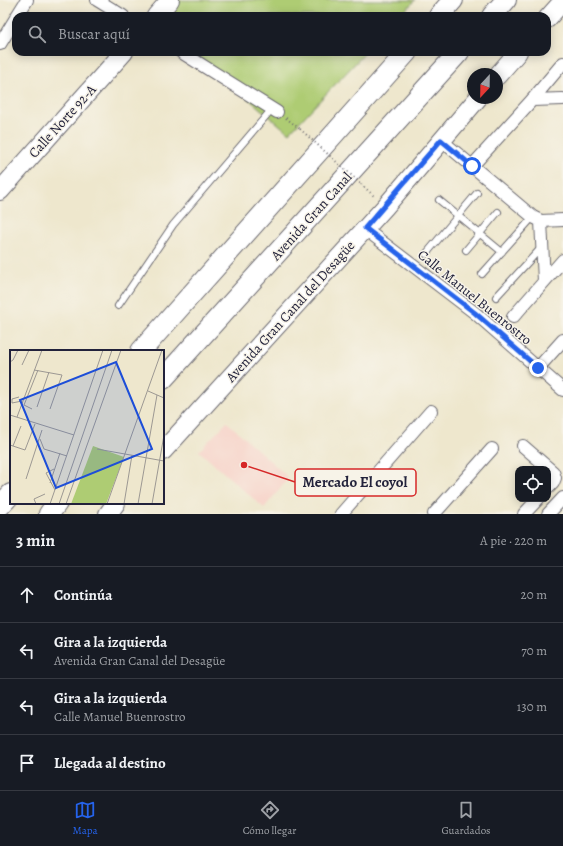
<!DOCTYPE html>
<html lang="es">
<meta charset="utf-8">
<style>
body{margin:0;font-family:Alegreya,serif;background:#20242c;color:#f1f3f6}
.controls{position:absolute;right:12px;bottom:12px;display:grid;overflow:hidden;border-radius:8px;box-shadow:0 2px 10px #0003}
.controls button{width:36px;height:36px;display:grid;place-items:center;padding:0;border:0;border-bottom:1px solid #363941;background:#171b24;color:#f1f3f6;font:20px sans-serif}
.compass{position:absolute;left:467px;top:68px;width:36px;height:36px;border-radius:50%;background:#171b24;box-shadow:0 2px 10px #0003;rotate:202deg}
.stop{position:absolute;width:12px;height:12px;margin:-9px;border:3px solid #2563eb;border-radius:50%;background:#fff}
.stop.end{background:#2563eb;border-color:#fff;box-shadow:0 1px 4px #0008}
.list{margin:0;padding:0;list-style:none}
h2{display:flex;justify-content:space-between;align-items:center;height:52px;margin:0;padding:0 16px;font-size:17px}
h2 small{font-size:13px;font-weight:400;color:#9ea1a6}
.list li{display:grid;grid-template-columns:26px 1fr auto;gap:12px;align-items:center;box-sizing:border-box;height:56px;padding:0 16px;border-top:1px solid #363941}
.list b{display:block;font-size:15px;white-space:nowrap}
.list p{margin:0;font-size:13px;white-space:nowrap;color:#9ea1a6}
.list em{font-size:13px;font-style:normal;color:#9ea1a6}
.icon{flex:none;width:22px;height:22px;fill:none;stroke:currentColor;stroke-width:2;stroke-linecap:round;stroke-linejoin:round}
.map{position:relative;flex:none;width:563px;height:514px;overflow:hidden}
.search{position:absolute;background:#171b24;box-shadow:0 2px 10px #0003;left:12px;right:12px;top:12px;height:44px;display:flex;align-items:center;gap:10px;box-sizing:border-box;padding:0 14px;border-radius:12px;color:#9ea1a6;font-size:15px}
.sheet{height:276px;background:#171b24}
nav{display:flex;justify-content:space-around;align-items:center;box-sizing:border-box;height:56px;border-top:1px solid #363941;background:#171b24;font-size:11px;color:#9ea1a6}
nav a{display:grid;justify-items:center;gap:2px}
nav .on{color:#2563eb}
.map>svg:first-child{display:block}
</style>
<div class="map">
<svg width="563" height="514" viewBox="0 0 563 514">
<rect width="100%" height="100%" fill="#f7f3e8"/>
<filter id="ink" filterUnits="userSpaceOnUse"><feTurbulence type="fractalNoise" baseFrequency=".025" numOctaves="2"/><feDisplacementMap in="SourceGraphic" scale="8" xChannelSelector="R" yChannelSelector="G"/><feConvolveMatrix kernelMatrix="1 2 1 2 8 2 1 2 1" color-interpolation-filters="sRGB"/></filter>
<filter id="wash" filterUnits="userSpaceOnUse"><feTurbulence type="fractalNoise" baseFrequency=".012" numOctaves="4" result="noise"/><feDisplacementMap in="SourceGraphic" scale="16" xChannelSelector="R" yChannelSelector="G"/><feGaussianBlur stdDeviation="0.9" result="paint"/><feColorMatrix in="noise" values="0 0 0 0 0 0 0 0 0 0 0 0 0 0 0 0 0 1.4 0 .05"/><feComposite in="paint" operator="in"/></filter>
<g filter="url(#wash)">
<rect width="100%" height="100%" fill="#eee7cd"/>
<path fill="#f7d1c7" d="M227 422 289 478 264 508 199 451Z"/>
<path fill="#aecc73" stroke="#687757" d="M174 0H415L400 16H159Z
M193 52H366L289 133Z"/>
</g>
<g filter="url(#ink)">
<g fill="none" stroke-linecap="round" stroke-linejoin="round">
<defs>
<path id="lane" d="M439 200 502 252
M466 250 498 212
M426 254 477 193
M482 274 533 217
M496 297 541 248
M118 306 173 225 272 109"/>
<path id="street" d="M97 0 123 16
M17 16 27 0
M0 44 16 18
M181 52 277 112
M532 100 563 99
M441 140 533 217 541 221 544 281
M472 166 532 100 563 63
M541 221 563 220
M365 229 475 313 563 390
M513 317 563 260
M538 368 563 340
M523 446 553 472 555 478 553 483 548 488
M341 514 431 411
M434 514 492 449
M524 514 538 499
M548 514 563 498"/>
<path id="secondary" d="M156 16 170 0
M547 19 563 1
M497 76 518 52
M0 191 124 52
M163 451 385 207 478 98
M108 514 116 503"/>
<path id="primary" d="M439 16 453 0
M492 16 506 0
M141 351 407 52
M163 379 459 52
M0 506 11 494
M49 514 57 503"/>
</defs>
<use href="#lane" stroke="#69676e" stroke-width="8"/>
<use href="#street" stroke="#69676e" stroke-width="14"/>
<use href="#secondary" stroke="#69676e" stroke-width="20"/>
<use href="#primary" stroke="#69676e" stroke-width="22"/>
<path stroke="#69676e" stroke-width="2" stroke-dasharray="1 3" stroke-linecap="butt" d="M286 118 300 129
M361 184 375 197"/>
<use href="#lane" stroke="#fff" stroke-width="6"/>
<use href="#street" stroke="#fff" stroke-width="12"/>
<use href="#secondary" stroke="#fff" stroke-width="18"/>
<use href="#primary" stroke="#fff" stroke-width="20"/>
<path stroke="#69676e" stroke-width="2" stroke-dasharray="1 3" stroke-linecap="butt" d="M300 129 361 184"/>
</g>
</g>
<g fill="none" stroke-linecap="round" stroke-linejoin="round" filter="url(#ink)">
<path stroke="#2563eb" stroke-width="5" d="M472 166 441 140 365 228 475 313 538 368"/>
</g>
<g text-anchor="middle" stroke-width="3" stroke-linejoin="round" paint-order="stroke">
<g font-size="14" fill="#22223b" stroke="#f7f3e8">
<text transform="translate(62 121) rotate(-48)" y="5">Calle Norte 92-A</text>
<text transform="translate(311 216) rotate(-48)" y="5">Avenida Gran Canal</text>
<text transform="translate(475 297) rotate(39)" y="5">Calle Manuel Buenrostro</text>
<text transform="translate(290 311) rotate(-48)" y="5">Avenida Gran Canal del Desagüe</text>
</g>
</g>
<g transform="translate(10 350)">
<rect width="154" height="154" fill="#eee7cd"/>
<path d="M83 96 114 107 96 154H61Z" fill="#aecc73"/>
<path fill="none" stroke="#9c9893" stroke-width="1" d="M0 12 3 10 8 0M12 15 19 0M24 20 52 25 40 59M138 41 154 48M9 47 2 49V53L12 51M27 57 39 22M22 59 14 55 28 20M0 65 64 85M7 67 32 0M30 89 34 99 57 106M0 95 15 100 25 74M3 96 11 76M87 99 154 111M44 119 36 123 45 140M16 129 32 80M40 133 50 103M26 154 24 149 35 144M40 154 93 0M49 154 102 0M56 154 111 0M97 154 152 0M114 154 122 105M128 154 147 45M142 154 154 85"/>
<path fill="#1d4ed8" fill-opacity="0.15" stroke="#1d4ed8" stroke-width="2" d="M106 12 142 99 46 138 10 50Z"/>
<rect width="154" height="154" fill="none" stroke="#22223b" stroke-width="2"/>
</g>
<path fill="none" stroke="#d62828" stroke-width="1.5" d="M244 465L295 482"/>
<circle fill="#d62828" stroke="#f7f3e8" stroke-width="1.5" cx="244" cy="465" r="4"/>
<rect fill="#f7f3e8" stroke="#d62828" stroke-width="1.5" x="295" y="469" width="121" height="27" rx="4"/>
<g font-size="15" text-anchor="middle" font-weight="bold" fill="#22223b">
<text x="355" y="487">Mercado El coyol</text>
</g>
</svg>
<div class="controls">
<button><svg class="icon" aria-label="locate" viewBox="0 0 24 24"><circle cx="12" cy="12" r="6"/><path d="M12 2v4M12 18v4M2 12h4M18 12h4"/></svg></button>
</div>
<svg class="compass" viewBox="-18 -18 36 36"><path d="M0-13l5 13h-10z" fill="#e53935"/><path d="M0 13l5-13h-10z" fill="#9ea1a6"/></svg>
<div class="stop" style="left:472px;top:166px"></div>
<div class="stop end" style="left:538px;top:368px"></div>
<div class="search"><svg class="icon" aria-label="search" viewBox="0 0 24 24"><circle cx="10" cy="10" r="6"/><path d="M15 15l6 6"/></svg>Buscar aquí</div>
</div>
<section class="sheet">
<h2>3 min<small>A pie · 220 m</small></h2>
<ul class="list">
<li><svg class="icon" aria-label="ahead" viewBox="0 0 24 24"><path d="M12 20V5M6 11l6-6 6 6"/></svg><div><b>Continúa</b></div><em>20 m</em></li>
<li><svg class="icon" aria-label="left" viewBox="0 0 24 24"><path d="M17 20v-9H6M10 6l-5 5 5 5"/></svg><div><b>Gira a la izquierda</b><p>Avenida Gran Canal del Desagüe</p></div><em>70 m</em></li>
<li><svg class="icon" aria-label="left" viewBox="0 0 24 24"><path d="M17 20v-9H6M10 6l-5 5 5 5"/></svg><div><b>Gira a la izquierda</b><p>Calle Manuel Buenrostro</p></div><em>130 m</em></li>
<li><svg class="icon" aria-label="arrive" viewBox="0 0 24 24"><path d="M6 21V4h12l-3 4 3 4H6"/></svg><div><b>Llegada al destino</b></div></li>
</ul>
</section>
<nav>
<a class="on"><svg class="icon" aria-label="map" viewBox="0 0 24 24"><path d="M3 6l6-2 6 2 6-2v14l-6 2-6-2-6 2zM9 4v14M15 6v14"/></svg>Mapa</a>
<a><svg class="icon" aria-label="directions" viewBox="0 0 24 24"><path d="M12 3l9 9-9 9-9-9zM9 14v-3h6M13 9l2 2-2 2"/></svg>Cómo llegar</a>
<a><svg class="icon" aria-label="saved" viewBox="0 0 24 24"><path d="M7 4h10v16l-5-4-5 4z"/></svg>Guardados</a>
</nav>
